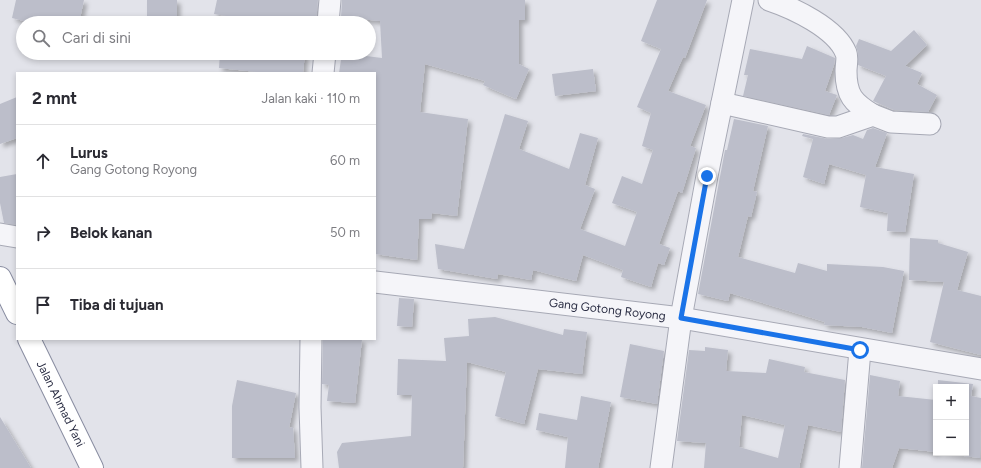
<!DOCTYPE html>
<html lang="id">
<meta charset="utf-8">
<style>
body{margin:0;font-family:Figtree,sans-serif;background:#f7f7f7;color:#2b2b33}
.controls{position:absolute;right:12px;bottom:12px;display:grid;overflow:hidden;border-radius:0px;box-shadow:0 2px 6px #0003}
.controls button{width:36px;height:36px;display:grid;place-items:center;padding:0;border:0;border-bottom:1px solid #e1e1e2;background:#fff;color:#2b2b33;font:20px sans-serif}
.stop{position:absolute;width:12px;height:12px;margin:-9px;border:3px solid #1a73e8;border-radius:50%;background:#fff}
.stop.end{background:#1a73e8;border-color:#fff;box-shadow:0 1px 4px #0008}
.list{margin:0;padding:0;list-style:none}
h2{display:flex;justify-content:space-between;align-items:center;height:52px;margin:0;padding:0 16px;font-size:17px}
h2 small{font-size:13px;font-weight:400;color:#7c7c81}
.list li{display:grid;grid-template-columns:26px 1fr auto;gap:12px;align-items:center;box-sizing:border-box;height:72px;padding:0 16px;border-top:1px solid #e1e1e2}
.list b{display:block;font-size:15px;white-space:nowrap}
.list p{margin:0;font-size:13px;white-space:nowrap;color:#7c7c81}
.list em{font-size:13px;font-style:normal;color:#7c7c81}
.icon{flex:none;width:22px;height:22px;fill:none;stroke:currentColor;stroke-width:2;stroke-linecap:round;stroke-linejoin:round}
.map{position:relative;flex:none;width:981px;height:468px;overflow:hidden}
.search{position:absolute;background:#fff;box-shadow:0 2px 6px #0003;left:16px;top:16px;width:360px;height:44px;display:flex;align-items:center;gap:10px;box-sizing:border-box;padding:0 14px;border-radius:22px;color:#7c7c81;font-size:15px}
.panel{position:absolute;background:#fff;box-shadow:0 2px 6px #0003;left:16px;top:72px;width:360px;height:268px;border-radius:0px}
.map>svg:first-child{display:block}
</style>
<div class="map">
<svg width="981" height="468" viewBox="0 0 981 468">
<defs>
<filter id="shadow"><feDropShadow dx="3.5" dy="3.5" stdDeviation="2" flood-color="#0004"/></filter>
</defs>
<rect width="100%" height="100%" fill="#e2e3ea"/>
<path fill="#bcbeca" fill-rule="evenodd" filter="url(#shadow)" d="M16 0H84L79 23H32L12 18Z
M147 0H177V23H147Z
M217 0H318L316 23H253V20L214 14Z
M342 0H525V20H519V64L529 69 516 99 483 85 485 81 425 64 420 112 468 119 457 216 432 213 431 219H419L417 260 375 254V73H339L342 53 382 58 380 21 341 17Z
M657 0H707L685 58 683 57 668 91 706 105 690 146 696 148 682 193 678 191 659 244 670 248 664 265 658 263 651 287 621 277 623 270 583 255 576 281 533 270 531 280 498 274 497 279 438 269 435 244 464 249 505 114 528 121 519 149 569 169 580 133 598 138 585 185 595 189 580 229 625 246 637 212 612 203 622 176 642 184 653 150 642 146 651 113 637 107 661 49 641 41Z
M914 30 927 45 905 66 922 73 917 84 937 95 928 112 894 110 873 101 886 76 858 65V53L856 46 859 39 891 51Z
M807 46 835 58 834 65 825 91 837 95 829 115 743 96 748 75H744L750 49 802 59Z
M220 53H305L303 73H268L219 68Z
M593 69 596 91 555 96 552 74Z
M17 97V138L0 144V104Z
M734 119 768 126 753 191 757 192 751 217 748 216 738 257 795 273 798 263 827 271V264L883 267 904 271 892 333 862 327 824 325 825 322 730 293 728 301 698 294 725 150H727Z
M873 128 887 133 875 167 914 174 905 232 887 231 888 213 860 207 866 175 829 164 824 184 803 177 813 139 802 136 803 134 828 139 842 138 853 135 863 139 867 130Z
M17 174V225L4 223 0 203V177Z
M910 238 938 240V243L968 252 957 290 981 296V355L930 342 944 282 909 280Z
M399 298 414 299 412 327 397 326Z
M495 317 563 335 564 329 587 332 582 374 538 369 524 424 495 416 506 372 467 362 463 468H339L337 452 342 443 411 436 412 395H397L398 359 446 361 444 338 469 336 468 319Z
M323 339H362L355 403 327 401 329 385 322 384Z
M630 344 664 351 657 404 620 397Z
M705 347 728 350 726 371 766 373 769 359 805 367 804 372 845 380 841 432 808 425 799 468H704L706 443 677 441 689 350 705 351ZM742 415 785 425 778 458 739 447Z
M870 375 900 381 898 396 936 400V452L899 448 892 468H862Z
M237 380 296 393 289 428 293 427 295 458H232V406Z
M938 380 973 384 971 396 981 398 980 458 940 453H966V387H938Z
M581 396 611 402 598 468H565L568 437 536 430 539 413 577 420Z
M0 417 31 468H0Z"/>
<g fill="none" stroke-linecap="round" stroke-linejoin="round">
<defs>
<g id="street">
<path d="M769 0C793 8 836 28 846 53 848 58 846 65 846 71 846 95 853 103 873 115"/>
<path d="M328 23 330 0"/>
<path d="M323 73 325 53"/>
<path d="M722 103 828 127H838L873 115 891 122 930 124"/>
<path d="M0 234 17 237"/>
<path id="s1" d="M375 282 681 318 981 369"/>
<path d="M311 339 310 407 312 468"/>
<path d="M661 468 681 318 707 176 743 0"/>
<path d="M850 468 860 350"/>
</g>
<g id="highway">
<path d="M0 278 17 313"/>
<path id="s2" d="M29 339 92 468"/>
</g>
</defs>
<use href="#street" stroke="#a7a9b5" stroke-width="23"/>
<use href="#highway" stroke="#898da1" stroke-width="24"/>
<use href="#street" stroke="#f5f5f9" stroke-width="21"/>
<use href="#highway" stroke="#fff" stroke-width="22"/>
</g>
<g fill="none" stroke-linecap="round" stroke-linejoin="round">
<path stroke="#1a73e8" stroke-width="5" d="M707 176 681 318 860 350"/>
</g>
<g text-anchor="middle" stroke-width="3.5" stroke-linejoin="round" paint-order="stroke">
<g font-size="12" fill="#2a2d43" stroke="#f2f3f8">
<text dy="4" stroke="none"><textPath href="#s1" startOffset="234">Gang Gotong Royong</textPath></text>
<text dy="4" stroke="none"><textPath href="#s2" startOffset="72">Jalan Ahmad Yani</textPath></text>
</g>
</g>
</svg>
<div class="controls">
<button>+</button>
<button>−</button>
</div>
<div class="stop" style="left:860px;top:350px"></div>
<div class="stop end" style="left:707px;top:176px"></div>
<div class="search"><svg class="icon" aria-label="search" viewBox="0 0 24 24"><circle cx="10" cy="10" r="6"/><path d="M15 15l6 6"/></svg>Cari di sini</div>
<section class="panel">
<h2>2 mnt<small>Jalan kaki · 110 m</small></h2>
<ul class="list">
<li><svg class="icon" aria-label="ahead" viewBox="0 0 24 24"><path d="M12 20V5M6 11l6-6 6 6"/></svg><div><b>Lurus</b><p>Gang Gotong Royong</p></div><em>60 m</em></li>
<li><svg class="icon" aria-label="right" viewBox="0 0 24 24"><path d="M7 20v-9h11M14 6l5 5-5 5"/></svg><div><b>Belok kanan</b></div><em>50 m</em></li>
<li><svg class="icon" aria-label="arrive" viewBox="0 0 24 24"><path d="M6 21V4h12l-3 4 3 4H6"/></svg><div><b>Tiba di tujuan</b></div></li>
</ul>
</section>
</div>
